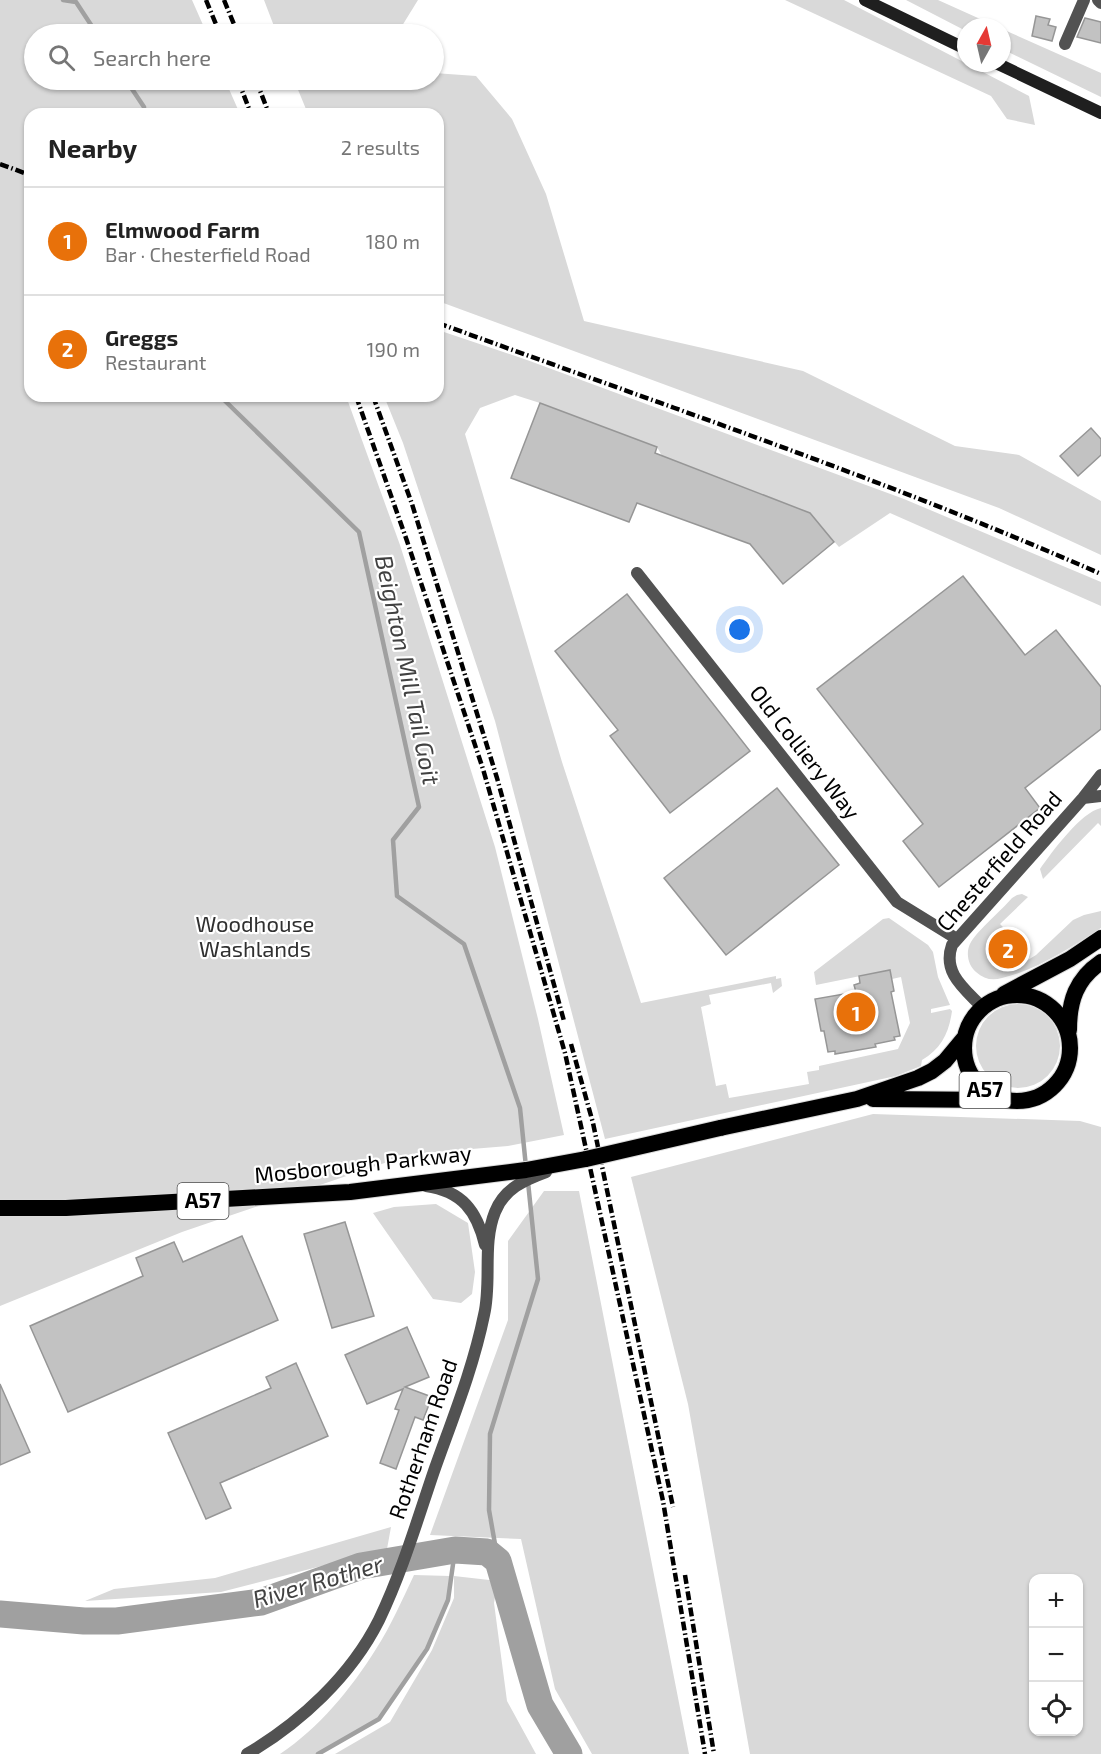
<!DOCTYPE html>
<meta charset="utf-8">
<style>
body{margin:0;font-family:"Exo 2",sans-serif;background:#f6f6f6;color:#222}
.controls{position:absolute;right:18px;bottom:18px;display:grid;overflow:hidden;border-radius:12px;box-shadow:0 2px 4px #0004}
.controls button{width:54px;height:54px;display:grid;place-items:center;padding:0;border:0;border-bottom:2px solid #e0e0e0;background:#fff;color:#222;font:30px sans-serif}
.compass{position:absolute;left:957px;top:18px;width:54px;height:54px;border-radius:50%;background:#fff;box-shadow:0 2px 4px #0004;rotate:8deg}
.you{position:absolute;left:740px;top:630px;width:21px;height:21px;margin:-15px;border:4px solid #fff;border-radius:50%;background:#1a73e8;box-shadow:0 0 0 9px #1a73e833}
.badge{display:grid;place-items:center;width:39px;height:39px;border-radius:50%;background:#000;color:#fff;font-size:20px;font-weight:700}
.pin{position:absolute;translate:-50% -50%;border:3px solid #fff;box-shadow:0 2px 6px #0006}
.list{margin:0;padding:0;list-style:none}
h2{display:flex;justify-content:space-between;align-items:center;height:78px;margin:0;padding:0 24px;font-size:26px}
h2 small{font-size:20px;font-weight:400;color:#767676}
.list li{display:grid;grid-template-columns:39px 1fr auto;gap:18px;align-items:center;box-sizing:border-box;height:108px;padding:0 24px;border-top:2px solid #e0e0e0}
.list b{display:block;font-size:22px;white-space:nowrap}
.list p{margin:0;font-size:20px;white-space:nowrap;color:#767676}
.list em{font-size:20px;font-style:normal;color:#767676}
.icon{flex:none;width:33px;height:33px;fill:none;stroke:currentColor;stroke-width:2;stroke-linecap:round;stroke-linejoin:round}
.map{position:relative;flex:none;width:1101px;height:1754px;overflow:hidden}
.search{position:absolute;background:#fff;box-shadow:0 2px 4px #0004;left:24px;top:24px;width:420px;height:66px;display:flex;align-items:center;gap:15px;box-sizing:border-box;padding:0 21px;border-radius:33px;color:#767676;font-size:22px}
.panel{position:absolute;background:#fff;box-shadow:0 2px 4px #0004;left:24px;top:108px;width:420px;height:294px;border-radius:18px}
.map>svg:first-child{display:block}
</style>
<div class="map">
<svg width="1101" height="1754" viewBox="0 0 1101 1754">
<rect width="100%" height="100%" fill="#fff"/>
<path fill="#d9d9d9" fill-rule="evenodd" d="M0 0H192L207 34H34V80H225L240 114H30V396H346L400 545 495 847 538 1019 564 1135 508 1146 411 1154 182 1232 0 1306Z
M264 0H418L397 34H277Z
M785 0H844L1029 96 1035 125 1007 119 991 96Z
M906 0H938L998 27H966V31Z
M1002 29 1101 73V97L1002 49Z
M434 73 476 76 512 119 546 194 584 321 803 371 955 446 1019 455 1101 501V555L999 508 438 301V114H308L294 80H434Z
M438 330 527 360 904 499 1101 582V606L890 513 839 547 809 513 662 456 657 447 540 403 515 395 480 408 465 434 562 762 641 1003 776 976V979L781 978 782 986 773 993 771 983 709 995 711 1004 701 1007 716 1086 726 1084 729 1098 809 1084 807 1072 819 1070V1066L898 1049 910 1023 901 977 892 979 890 970 816 985 814 972 883 919 889 918 928 945 933 952 938 977 950 1005 931 1009V1013L950 1009 952 1011C949 1033 941 1049 922 1060L921 1066 896 1076 605 1139 495 721 403 443 384 396H438Z
M1101 808V826L1098 823 1043 879 1040 869C1052 852 1081 812 1101 808Z
M1022 894 1028 897 1000 924 1003 927 993 938 996 941 990 947 1010 966 1014 962 1018 966 1036 955 1073 920 1084 915 1101 911V928C1071 947 1037 970 1002 978 992 981 984 979 976 972 968 965 965 952 971 942 978 930 1002 910 1012 898L1017 895Z
M976 1046a42 42 0 1 1 84 0a42 42 0 1 1-84 0Z
M873 1114 1080 1121 1101 1127V1754H750L688 1404 631 1177ZM1034 1578H1078V1732H1034Z
M544 1191H579L689 1754H592L555 1689 521 1539 430 1535 508 1320V1241Z
M436 1204 468 1223 475 1272 472 1294 461 1303 433 1299 373 1213 394 1207Z
M391 1527 387 1549 221 1592 85 1601 114 1589 215 1578Z
M414 1575 450 1576 448 1600 427 1649 379 1719 318 1754H280C319 1728 351 1689 376 1649 391 1626 402 1600 414 1575Z
M454 1576 498 1581 494 1603 507 1701 536 1754H335L390 1722 432 1650 454 1598Z"/>
<g fill="none" stroke-linecap="round" stroke-linejoin="round">
<path stroke="#a0a0a0" stroke-width="4.5" d="M63 0 76 2 97 34
M126 80 144 107V114
M220 396 359 532 419 807 393 840 397 896 464 944 520 1108 526 1167
M498 1561 489 1510 490 1434 538 1279 528 1182
M318 1754 379 1719 427 1649 448 1600 455 1550"/>
<path stroke="#a0a0a0" stroke-width="27" d="M0 1614 84 1621H117L261 1602 361 1566 455 1550 487 1552 498 1561 540 1705 569 1754"/>
</g>
<path fill="#c2c2c2" stroke="#969696" stroke-width="1.5" d="M1036 16 1050 19 1048 25 1056 27 1052 41 1032 36Z
M1085 18 1101 22V43L1077 37Z
M540 403 657 447 655 453 810 513 834 542 783 584 750 544 637 503 629 522 511 478Z
M1091 428 1101 439V455L1078 476 1060 456Z
M963 576 1025 655 1056 630 1101 687V729L1025 788 1040 808 939 887 903 841 923 824 817 689Z
M627 594 750 751 670 813 610 736 618 730 555 651Z
M777 788 839 865 726 955 664 878Z
M1006 931 1026 951 1010 966 990 947Z
M890 970 894 991 891 992 900 1036 894 1037 895 1040 875 1044 876 1047 835 1054V1051L828 1052 824 1031H821L815 999 856 992 854 985 860 983 859 976Z
M345 1222 374 1316 332 1328 304 1234Z
M242 1236 278 1320 68 1412 30 1326 143 1276 136 1258 174 1242 183 1262Z
M407 1327 429 1377 405 1387 432 1397 423 1420 415 1417 396 1469 380 1463 399 1410 395 1409 403 1389 367 1404 345 1355Z
M296 1363 328 1436 220 1483 231 1508 206 1519 168 1433 271 1388 266 1377Z
M0 1384 30 1452 0 1465Z"/>
<g fill="none" stroke-linecap="round" stroke-linejoin="round">
<defs>
<path id="trunk" d="M1004 994 1070 959 1101 938
M964 1048a53 53 0 1 1 106 0a53 53 0 1 1-106 0Z
M1069 1030C1069 1001 1076 979 1101 962
M873 1099 1000 1100
M720 1128 857 1099 918 1078 932 1071 945 1061 965 1037
M0 1208H66L350 1192 526 1170 586 1159"/>
</defs>
<use href="#trunk" stroke="#dbdbdb" stroke-width="18"/>
<path stroke="#525252" stroke-width="12" d="M1098 0 1101 3
M1065 44 1084 0
M637 573 897 902 957 939
M1083 798 1101 796
M982 1007C965 989 942 973 952 945L1083 798 1101 775"/>
<path stroke="#525252" stroke-width="12" d="M426 1186C462 1191 477 1211 485 1245
M247 1754C300 1723 351 1676 379 1620 402 1572 417 1521 434 1471 452 1420 473 1369 484 1315 492 1282 482 1244 495 1212 504 1189 524 1180 546 1172"/>
<path stroke="#1f1f1f" stroke-width="12" d="M865 0 966 49
M996 63 1101 113"/>
<use href="#trunk" stroke="#000" stroke-width="16"/>
<path stroke="#000" stroke-width="4.5" stroke-dasharray="9 3 1.5 3" stroke-linecap="butt" d="M206 0 220 34
M224 0 238 34
M238 80 251 114
M256 80 269 114
M0 164 30 175
M438 323C660 404 885 479 1101 574
M356 396 407 541 483 769 565 1053 663 1501 705 1754
M373 396 412 504 497 778 564 1021
M571 1044 593 1123 673 1507
M685 1575 714 1754"/>
<defs>
<path id="trunk-bridge" d="M586 1159 720 1128"/>
</defs>
<use href="#trunk-bridge" stroke="#dbdbdb" stroke-width="18" stroke-linecap="butt"/>
<use href="#trunk-bridge" stroke="#000" stroke-width="16"/>
</g>
<g text-anchor="middle" stroke-width="4.5" stroke-linejoin="round" paint-order="stroke">
<g fill="#fff" stroke="#4c4c4c" stroke-width="1.5">
<rect x="959.5" y="1072" width="51" height="36" rx="4.5"/>
<rect x="177.5" y="1183" width="51" height="36" rx="4.5"/>
</g>
<g font-size="21" font-weight="bold" fill="#000">
<text x="985" y="1097">A57</text>
<text x="203" y="1208">A57</text>
</g>
<g font-size="22" fill="#000" stroke="#fff">
<text transform="translate(805 752) rotate(52)" y="8">Old Colliery Way</text>
<text transform="translate(999 861) rotate(-49)" y="8">Chesterfield Road</text>
<text transform="translate(363 1164) rotate(-6)" y="8">Mosborough Parkway</text>
<text transform="translate(423 1439) rotate(-71)" y="8">Rotherham Road</text>
</g>
<g font-size="22" fill="#303030" stroke="#fff">
<text x="255" y="932">Woodhouse<tspan x="255" dy="25">Washlands</tspan></text>
</g>
<g font-size="24" font-style="italic" fill="#414141" stroke="#fff">
<text transform="translate(407 670) rotate(78)" y="8">Beighton Mill Tail Goit</text>
<text transform="translate(318 1582) rotate(-16)" y="8">River Rother</text>
</g>
</g>
</svg>
<div class="controls">
<button>+</button>
<button>−</button>
<button><svg class="icon" aria-label="locate" viewBox="0 0 24 24"><circle cx="12" cy="12" r="6"/><path d="M12 2v4M12 18v4M2 12h4M18 12h4"/></svg></button>
</div>
<svg class="compass" viewBox="-18 -18 36 36"><path d="M0-13l5 13h-10z" fill="#e53935"/><path d="M0 13l5-13h-10z" fill="#767676"/></svg>
<div class="you"></div>
<div class="pin badge" style="left:856px;top:1012px;background:#e8710a">1</div>
<div class="pin badge" style="left:1008px;top:949px;background:#e8710a">2</div>
<div class="search"><svg class="icon" aria-label="search" viewBox="0 0 24 24"><circle cx="10" cy="10" r="6"/><path d="M15 15l6 6"/></svg>Search here</div>
<section class="panel">
<h2>Nearby<small>2 results</small></h2>
<ul class="list">
<li><span class="badge" style="background:#e8710a">1</span><div><b>Elmwood Farm</b><p>Bar · Chesterfield Road</p></div><em>180 m</em></li>
<li><span class="badge" style="background:#e8710a">2</span><div><b>Greggs</b><p>Restaurant</p></div><em>190 m</em></li>
</ul>
</section>
</div>
